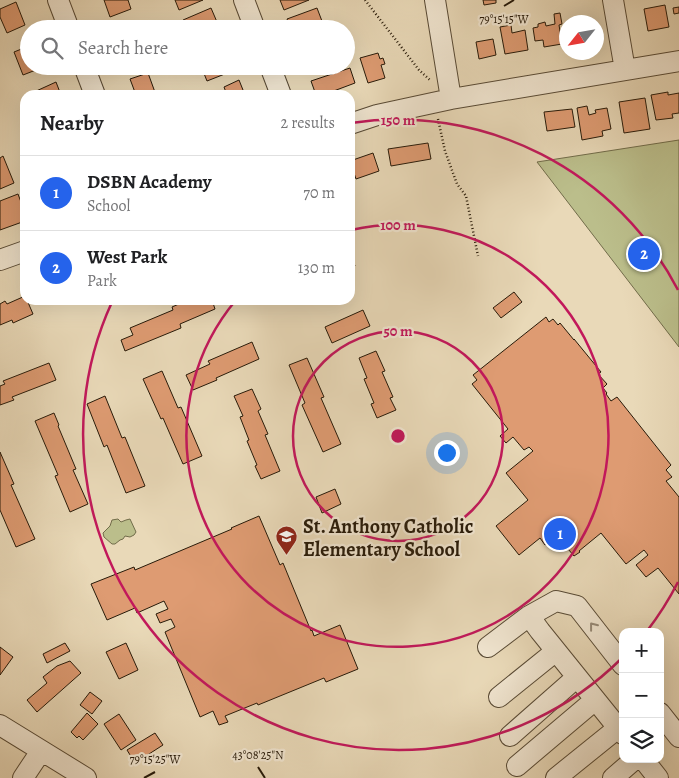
<!DOCTYPE html>
<meta charset="utf-8">
<style>
body{margin:0;font-family:Alegreya,serif;background:#f2f2f2;color:#202124}
.controls{position:absolute;right:15px;bottom:15px;display:grid;overflow:hidden;border-radius:10px;box-shadow:0 5px 20px #0002}
.controls button{width:45px;height:45px;display:grid;place-items:center;padding:0;border:0;border-bottom:1px solid #e0e0e0;background:#fff;color:#202124;font:25px sans-serif}
.compass{position:absolute;left:559px;top:15px;width:45px;height:45px;border-radius:50%;background:#fff;box-shadow:0 5px 20px #0002;rotate:239deg}
.you{position:absolute;left:446px;top:452px;width:18px;height:18px;margin:-12px;border:4px solid #fff;border-radius:50%;background:#1a73e8;box-shadow:0 0 0 8px #1a73e833}
.badge{display:grid;place-items:center;width:32px;height:32px;border-radius:50%;background:#2563eb;color:#fff;font-size:16px;font-weight:700}
.pin{position:absolute;translate:-50% -50%;border:2px solid #fff;box-shadow:0 1px 5px #0006}
.list{margin:0;padding:0;list-style:none}
h2{display:flex;justify-content:space-between;align-items:center;height:65px;margin:0;padding:0 20px;font-size:21px}
h2 small{font-size:16px;font-weight:400;color:#757577}
.list li{display:grid;grid-template-columns:32px 1fr auto;gap:15px;align-items:center;box-sizing:border-box;height:75px;padding:0 20px;border-top:1px solid #e0e0e0}
.list b{display:block;font-size:19px;white-space:nowrap}
.list p{margin:0;font-size:16px;white-space:nowrap;color:#757577}
.list em{font-size:16px;font-style:normal;color:#757577}
.icon{flex:none;width:28px;height:28px;fill:none;stroke:currentColor;stroke-width:2;stroke-linecap:round;stroke-linejoin:round}
.map{position:relative;flex:none;width:679px;height:778px;overflow:hidden}
.search{position:absolute;background:#fff;box-shadow:0 5px 20px #0002;left:20px;top:20px;width:335px;height:55px;display:flex;align-items:center;gap:12px;box-sizing:border-box;padding:0 18px;border-radius:28px;color:#757577;font-size:19px}
.panel{position:absolute;background:#fff;box-shadow:0 5px 20px #0002;left:20px;top:90px;width:335px;height:215px;border-radius:15px}
.map>svg:first-child{display:block}
</style>
<div class="map">
<svg width="679" height="778" viewBox="0 0 679 778">
<rect width="100%" height="100%" fill="#e9d9b8"/>
<filter id="stains"><feTurbulence type="fractalNoise" baseFrequency=".004" numOctaves="4"/><feColorMatrix values="0 0 0 0 .2 0 0 0 0 .09 0 0 0 0 .02 0 0 0 .5 -.17"/></filter>
<radialGradient id="worn" r=".72"><stop offset=".6" stop-color="#630" stop-opacity="0"/><stop offset="1" stop-color="#630" stop-opacity=".3"/></radialGradient>
<path fill="#bbbe8b" stroke="#716c4a" d="M679 140V347L537 162Z
M118 519 121 522 126 520 130 519 136 532 134 535 130 537 125 536 123 539 120 540 115 544H112L104 537 103 533 110 526 112 520Z"/>
<path fill="#de9b72" stroke="#271a09" d="M104 0H128L131 9 110 17Z
M175 0H203L179 10Z
M280 0H309L284 10Z
M483 0H496V3L484 5Z
M16 2 25 25 7 33 0 17V9Z
M665 5 669 27 648 31 644 9Z
M679 7V13L674 14 673 8Z
M211 8 220 29H187L183 20Z
M317 8 325 29H291L287 19Z
M560 13 562 24 559 25 562 44 544 47 543 40 535 41 533 28 538 27V24L545 22 546 26 555 24 554 14Z
M511 25 512 33 525 30 528 50 505 54 500 27Z
M493 39 496 55 479 59 476 42Z
M29 46V66H41V68L23 75 14 52Z
M378 53 380 59 383 58 385 64 381 65 385 78 368 83 360 58Z
M201 66H234L235 70 207 81Z
M350 68 355 83 323 95H316L311 81Z
M148 73 156 95H136L130 79Z
M239 80 245 95H227L224 87Z
M56 82 61 95H36L34 92Z
M668 92V95L679 93V113L672 114 673 118 656 120 651 95Z
M645 98 650 129 624 133 619 102Z
M587 106 589 115 596 113 595 110 607 108 611 129 602 131 603 136 582 140 577 108Z
M572 109 575 127 547 131 544 112Z
M428 143 431 159 391 166 388 149Z
M373 153 379 171 356 179 350 161Z
M3 156 14 183 0 189V158Z
M18 194 25 213V221L0 230V201Z
M350 252 355 266 350 268Z
M514 292 522 302 501 318 493 308Z
M25 296V300H27L33 314 13 323 12 320 0 325V304L5 301 7 304Z
M188 300H212L215 309 180 324 181 328 125 351 121 340 133 335 130 328 173 310 172 307Z
M363 310 370 326 332 343 325 327Z
M546 317 549 322 553 319 558 325 560 323 574 340V339L601 372 598 374 607 384 603 388 607 393 606 394 611 401 617 397 671 465 666 470 672 477 666 481 679 497V594L658 568 646 577 636 565 648 555 644 550 626 564 601 533 579 551 580 552 574 556 557 536 545 545 540 538 519 555 496 526 528 500 506 473 533 451 529 447 524 450 513 437 506 443 500 436 508 429 472 384 477 380 473 375Z
M252 342 259 359 216 378 217 380 193 390 186 375 210 364 208 361Z
M376 351 385 371 382 372 393 397 390 398 396 410 377 418 371 404 374 403 364 379 367 378 359 358Z
M307 358 324 397 321 398 341 444 323 452 302 405 305 403 289 365Z
M49 363 56 380 12 397 14 400 0 405V386L5 384 3 381Z
M162 371 178 408 181 407 202 456 183 464 163 418 161 419 143 379Z
M252 389 261 409 258 411 268 434 265 435 280 471 261 479 255 466 257 465 247 441 249 440 240 417 243 416 234 396Z
M105 396 122 438 125 437 145 486 126 493 107 445 104 447 87 404Z
M54 413 59 425 58 426 76 469 73 470 88 504 70 512 55 476 58 475 35 421Z
M0 452 14 484 11 485 35 539 16 547 0 510Z
M335 489 341 504 322 513 316 497Z
M259 516 280 565 283 563 311 631 312 630 314 636 340 625 358 669 326 682 324 678 258 705 257 703 225 716 228 722 219 725 213 711 200 717 165 632 175 627 171 619 160 623 156 614 168 609 164 601 137 613 135 608 107 620 91 584 134 567 135 570 232 529 231 528Z
M65 643 70 651 47 663 43 654Z
M126 643 138 670 119 679 106 652Z
M0 647 13 657 0 675Z
M70 661 81 673 37 712 27 700 47 683 43 677 57 666Z
M90 692 102 701 92 714 80 705Z
M87 713 98 724 83 740 79 736 77 738 71 732Z
M119 714 136 740 121 750 104 724Z
M155 733 163 745 135 763 127 750Z"/>
<g fill="none" stroke-linecap="round" stroke-linejoin="round">
<defs>
<path id="minor" d="M58 0 69 29
M244 0 255 29
M435 0 451 99
M613 0 625 70
M84 66 95 95
M270 66 281 95
M350 124 377 115 451 99 679 61
M0 260 25 251
M529 616 540 631 623 734
M488 647 529 616 556 601 577 606 623 665
M499 697 556 651
M660 713 679 737
M0 725 86 778
M510 736 577 677
M643 759 658 778
M517 766 595 700
M23 778 41 751
M556 778 618 728
M613 778 635 759"/>
</defs>
<use href="#minor" stroke="#584a35" stroke-width="22"/>
<path stroke="#271a09" stroke-width="2.5" stroke-dasharray="1 2.5" stroke-linecap="butt" d="M365 0 419 70 430 80
M438 119 445 151 457 184 466 196 478 256"/>
<use href="#minor" stroke="#f1e6d1" stroke-width="20"/>
</g>
<defs><path id="oneway-chevron" d="M-2-3.5L2.5 0L-2 3.5" fill="none" stroke-width="1.6" stroke-linecap="round" stroke-linejoin="round" transform="scale(1.25)"/></defs>
<use stroke="#968a77" href="#oneway-chevron" transform="translate(593 626) rotate(-128)"/>
<path fill="none" stroke="#271a09" stroke-width="2" d="M504 6 514 0M258 767 265 778M144 778 155 772"/>
<g fill="none" stroke="#c2185b" stroke-width="2.5">
<circle cx="398" cy="436" r="105"/>
<path d="M351 230A211 211 0 1 1 236 300"/>
<path d="M678 582A316 316 0 0 1 647 631M621 659A316 316 0 0 1 112 302M351 123A316 316 0 0 1 678 290"/>
</g>
<defs>
<symbol id="school-pin" viewBox="-11 -11 22 30"><path d="M0 17L-7.5 6A9.5 9.5 0 1 1 7.5 6Z" fill="#8f2418" stroke="#f1e6d1"/><path d="M0-5L7-2L0 1L-7-2ZM-4 1L0 2.5L4 1V4Q0 6-4 4Z" fill="#fff"/></symbol>
</defs>
<g fill-rule="evenodd">
<use href="#school-pin" x="274" y="524" width="25" height="34"/>
</g>
<g text-anchor="middle" stroke-width="4.5" stroke-linejoin="round" paint-order="stroke">
<g font-size="20" font-weight="bold" fill="#271a09" stroke="#f1e6d1" text-anchor="start">
<text x="303" y="533">St. Anthony Catholic<tspan x="303" dy="23">Elementary School</tspan></text>
</g>
</g>
<g font-size="12" text-anchor="middle" fill="#271a09" stroke="#f1e6d1" stroke-width="4.5" stroke-linejoin="round" paint-order="stroke">
<text x="504" y="23">79°15'15"W</text>
<text x="258" y="759">43°08'25"N</text>
<text x="155" y="763">79°15'25"W</text>
</g>
<circle cx="398" cy="436" r="8" fill="#c2185b" stroke="#f1e6d1" stroke-width="2.5"/>
<g font-size="15" text-anchor="middle" font-weight="bold" fill="#c2185b" stroke="#f1e6d1" stroke-width="4.5" stroke-linejoin="round" paint-order="stroke">
<text x="398" y="125">150 m</text>
<text x="398" y="230">100 m</text>
<text x="398" y="336">50 m</text>
</g>
<rect width="100%" height="100%" filter="url(#stains)"/>
<rect width="100%" height="100%" fill="url(#worn)"/>
</svg>
<div class="controls">
<button>+</button>
<button>−</button>
<button><svg class="icon" aria-label="layers" viewBox="0 0 24 24"><path d="M12 4l9 5-9 5-9-5zM3 14l9 5 9-5"/></svg></button>
</div>
<svg class="compass" viewBox="-18 -18 36 36"><path d="M0-13l5 13h-10z" fill="#e53935"/><path d="M0 13l5-13h-10z" fill="#757577"/></svg>
<div class="you"></div>
<div class="pin badge" style="left:560px;top:534px">1</div>
<div class="pin badge" style="left:644px;top:254px">2</div>
<div class="search"><svg class="icon" aria-label="search" viewBox="0 0 24 24"><circle cx="10" cy="10" r="6"/><path d="M15 15l6 6"/></svg>Search here</div>
<section class="panel">
<h2>Nearby<small>2 results</small></h2>
<ul class="list">
<li><span class="badge">1</span><div><b>DSBN Academy</b><p>School</p></div><em>70 m</em></li>
<li><span class="badge">2</span><div><b>West Park</b><p>Park</p></div><em>130 m</em></li>
</ul>
</section>
</div>
